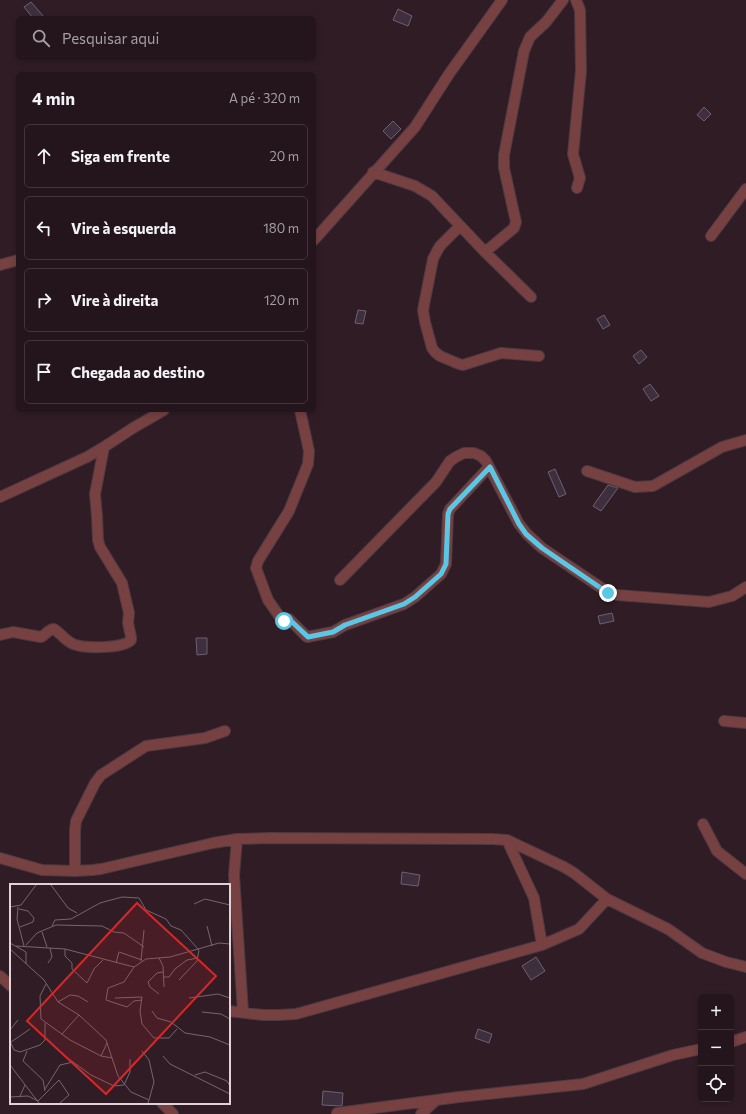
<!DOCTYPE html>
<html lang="pt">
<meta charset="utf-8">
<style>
body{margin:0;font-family:Commissioner,sans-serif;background:#302229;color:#f1f3f6}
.controls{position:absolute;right:12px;bottom:12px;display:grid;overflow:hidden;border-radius:6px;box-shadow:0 2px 6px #0003}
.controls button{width:36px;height:36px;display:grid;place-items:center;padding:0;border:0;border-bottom:1px solid #41343b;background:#24151c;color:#f1f3f6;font:20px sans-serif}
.stop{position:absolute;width:12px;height:12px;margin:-9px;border:3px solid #5ac8e5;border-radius:50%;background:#fff}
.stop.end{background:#5ac8e5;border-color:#fff;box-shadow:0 1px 4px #0008}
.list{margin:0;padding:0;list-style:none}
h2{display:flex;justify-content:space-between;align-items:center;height:52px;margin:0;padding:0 16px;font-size:17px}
h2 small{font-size:13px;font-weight:400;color:#a39fa3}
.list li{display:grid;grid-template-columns:26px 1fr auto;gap:12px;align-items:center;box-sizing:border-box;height:64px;margin:0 8px 8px;padding:0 8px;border:1px solid #41343b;border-radius:6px}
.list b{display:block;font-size:15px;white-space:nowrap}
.list em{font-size:13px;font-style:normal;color:#a39fa3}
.icon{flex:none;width:22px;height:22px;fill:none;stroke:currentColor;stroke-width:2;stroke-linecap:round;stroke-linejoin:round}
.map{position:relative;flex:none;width:746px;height:1114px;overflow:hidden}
.search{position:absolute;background:#24151c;box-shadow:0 2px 6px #0003;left:16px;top:16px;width:300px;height:44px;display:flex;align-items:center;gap:10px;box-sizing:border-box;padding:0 14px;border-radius:6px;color:#a39fa3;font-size:15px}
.panel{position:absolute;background:#24151c;box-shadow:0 2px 6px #0003;left:16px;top:72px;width:300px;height:340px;border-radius:6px}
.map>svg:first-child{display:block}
</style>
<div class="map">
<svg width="746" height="1114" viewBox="0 0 746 1114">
<rect width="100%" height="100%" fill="#301c25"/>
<path fill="#3e2f3f" stroke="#715f71" d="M31 2 45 18H33L24 7Z
M398 9 412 16 408 26 393 20Z
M704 107 711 114 704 121 697 115Z
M393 121 401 129 391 139 383 131Z
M358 310 366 311 363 324 355 323Z
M604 315 610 325 603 329 597 319Z
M641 350 647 357 639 364 633 356Z
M650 384 659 396 651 401 643 389Z
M555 469 566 494 559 497 548 472Z
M608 485 618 488 601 511 593 506Z
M612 613 614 621 600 624 598 616Z
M196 638H207V654L197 655Z
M402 872 420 875 418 886 401 884Z
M536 957 545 971 531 980 522 966Z
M478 1029 492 1034 489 1043 475 1038Z
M323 1091 343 1093 342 1106 322 1105Z"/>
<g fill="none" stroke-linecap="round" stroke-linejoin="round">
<defs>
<path id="minor" d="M576 0 580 10 581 71 573 154 580 178 577 188
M373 172 415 186 432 196 485 252 531 297
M460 226 440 246 436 253 433 259 423 310 425 322 432 348 435 352 440 356 459 364 463 365 501 353 539 356
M711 236 746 189
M314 240 415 127 449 74 502 0
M485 252 514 228 516 222 504 168V155L524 51 530 37 546 22 563 0
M0 265 18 260
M300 410 309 451 308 464 289 511 258 561 256 568 268 600 282 620 284 621 289 619 307 637 333 632 345 625 404 604 415 597 441 574 446 564 448 514 450 509 489 467
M587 471 635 487 653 486 722 447 746 440
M0 497 87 457 104 447 133 428 164 410
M340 580 436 482 450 461 456 457 464 453H474L481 456 486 461 519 524 527 534 542 548 609 593 617 595 709 602 732 596 746 587
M0 635 13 632 41 637C46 635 48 629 54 629 60 633 64 639 71 643 81 649 123 649 131 640V637L128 623 129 613 122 583 100 547 98 540 97 516 95 494 104 447
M724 721 746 723
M703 824 717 851 746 874
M237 839 234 875 243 1012
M507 840 534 898 542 945
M0 858 42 870 75 871 93 870 101 869 213 843 237 839 269 838 492 839 507 840 564 867 574 873 607 899 668 929 702 953 726 962 746 967
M75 871V830L76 821 95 783 101 775 146 746 205 738 225 731
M0 976 11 986
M229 1011 263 1015H280L296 1014 542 945 579 929 607 899
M731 1042 746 1037
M162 1103 173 1114
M337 1113 459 1097 583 1084 673 1055 701 1049
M421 1114 435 1101"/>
</defs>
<use href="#minor" stroke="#4c3942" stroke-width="12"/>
<use href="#minor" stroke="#774142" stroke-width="10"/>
</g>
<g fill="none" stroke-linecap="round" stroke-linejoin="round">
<path stroke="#5ac8e5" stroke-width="5" d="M284 621 289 619 308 637 333 632 345 625 404 604 415 597 441 574 446 564 448 514 450 509 490 467 519 524 526 534 542 548 608 593"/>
</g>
<g transform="translate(10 884)">
<rect width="220" height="220" fill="#301c25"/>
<path fill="none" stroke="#77656d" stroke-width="1" d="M41 1 58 24 67 29M184 20 195 15 220 21M0 23 11 21 26 1M8 23 7 35 14 62M9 25 18 27 24 34 23 38 10 43M42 42 45 36 61 35 90 19 112 13 129 14 136 26 156 35 161 42 171 46 189 66 187 77 169 96M197 42 202 62M32 48 37 63M0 59 16 68V80M16 61 27 49 46 41 92 42 104 48 114 49 134 63M6 62 55 65 124 83 136 75 160 73 209 59 220 60M0 65 34 96 48 118 69 131 96 156 108 192 121 208 139 216 138 219M55 65V72L62 79V85L77 99 84 85 93 76M149 74 153 82 154 103M131 77 134 46M38 79 42 73 40 64M106 79 109 68 132 76M124 83 114 98 98 104 96 116 117 123 124 117 132 116M153 93H159L165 85 177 76 188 74M36 100 30 112 31 135 60 156 91 172 102 174M149 110 140 103 138 98 147 89 153 88M105 114 132 113 130 127 132 140 144 154H159L167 145M179 114 208 110 220 114M48 118 60 111 68 112 78 118M142 127 147 134 161 138 175 149 200 153 220 161M192 128 211 130 220 135M0 146 8 136M52 150 69 131M0 157 4 166 10 168 30 161 35 156V139M1 158 20 145M17 167 13 177 33 196 35 207M132 167 139 176 144 198 139 216M52 170 81 191 104 202 114 201 120 188V175M91 172 97 159M153 172 160 180 220 210M0 181 29 219M185 191 195 188 217 197 220 202M35 205 50 181 63 178M10 212 15 201M0 213 18 212 28 217 49 196 59 211 50 219"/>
<path fill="#d62828" fill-opacity="0.15" stroke="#d62828" stroke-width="2" d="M127 19 206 92 96 210 17 137Z"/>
<rect width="220" height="220" fill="none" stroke="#e1d2d8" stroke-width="2"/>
</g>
</svg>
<div class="controls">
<button>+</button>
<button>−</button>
<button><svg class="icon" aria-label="locate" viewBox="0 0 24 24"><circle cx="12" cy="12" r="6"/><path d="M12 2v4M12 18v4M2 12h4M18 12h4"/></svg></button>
</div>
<div class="stop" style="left:284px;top:621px"></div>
<div class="stop end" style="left:608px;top:593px"></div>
<div class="search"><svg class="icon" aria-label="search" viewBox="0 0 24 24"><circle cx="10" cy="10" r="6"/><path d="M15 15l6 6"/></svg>Pesquisar aqui</div>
<section class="panel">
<h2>4 min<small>A pé · 320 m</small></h2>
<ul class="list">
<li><svg class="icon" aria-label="ahead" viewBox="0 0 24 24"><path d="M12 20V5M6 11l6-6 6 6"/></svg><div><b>Siga em frente</b></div><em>20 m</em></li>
<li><svg class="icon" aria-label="left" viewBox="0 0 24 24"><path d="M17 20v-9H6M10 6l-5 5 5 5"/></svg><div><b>Vire à esquerda</b></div><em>180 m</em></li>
<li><svg class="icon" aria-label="right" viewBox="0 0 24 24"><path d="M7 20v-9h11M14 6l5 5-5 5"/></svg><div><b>Vire à direita</b></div><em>120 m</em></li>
<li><svg class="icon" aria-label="arrive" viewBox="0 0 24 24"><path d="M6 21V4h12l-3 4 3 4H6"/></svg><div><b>Chegada ao destino</b></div></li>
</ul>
</section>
</div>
